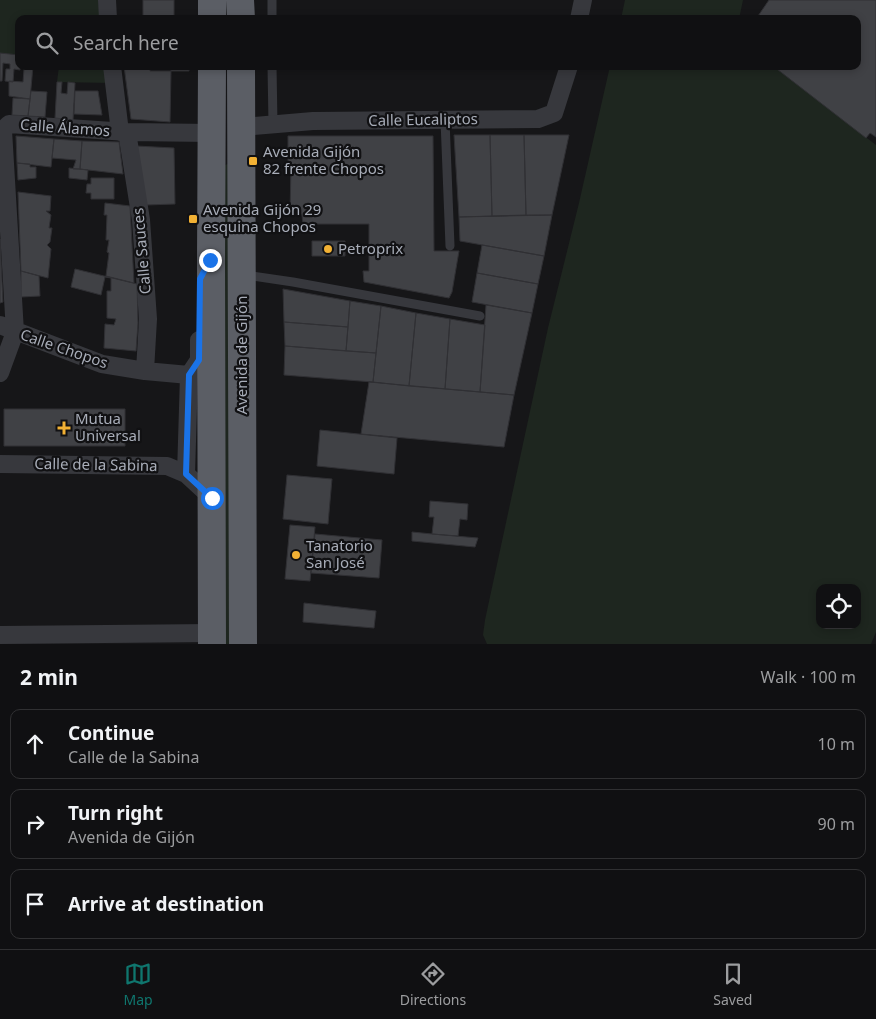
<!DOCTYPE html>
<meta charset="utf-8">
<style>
body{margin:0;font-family:"Noto Sans",sans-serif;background:#1e1e20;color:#f1f3f6}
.controls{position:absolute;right:15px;bottom:15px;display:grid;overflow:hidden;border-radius:10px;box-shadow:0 2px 8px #0003}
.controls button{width:45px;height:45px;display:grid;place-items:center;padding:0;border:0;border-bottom:1px solid #303032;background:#101012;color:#f1f3f6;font:25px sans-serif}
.stop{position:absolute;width:15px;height:15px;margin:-11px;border:4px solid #1a73e8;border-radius:50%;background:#fff}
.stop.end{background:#1a73e8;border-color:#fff;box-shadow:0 1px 5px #0008}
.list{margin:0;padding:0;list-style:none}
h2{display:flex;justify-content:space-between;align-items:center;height:65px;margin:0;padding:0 20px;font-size:21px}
h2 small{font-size:16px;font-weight:400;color:#9c9d9f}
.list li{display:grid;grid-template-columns:32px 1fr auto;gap:15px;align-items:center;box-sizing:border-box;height:70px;margin:0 10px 10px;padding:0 10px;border:1px solid #303032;border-radius:10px}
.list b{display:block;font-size:19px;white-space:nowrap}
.list p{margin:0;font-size:16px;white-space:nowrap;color:#9c9d9f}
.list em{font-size:16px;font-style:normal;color:#9c9d9f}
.icon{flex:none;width:28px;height:28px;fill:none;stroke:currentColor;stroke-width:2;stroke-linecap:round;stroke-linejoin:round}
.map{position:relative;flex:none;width:876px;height:644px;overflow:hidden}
.search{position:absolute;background:#101012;box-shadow:0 2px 8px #0003;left:15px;right:15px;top:15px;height:55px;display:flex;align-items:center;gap:12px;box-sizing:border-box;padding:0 18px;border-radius:10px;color:#9c9d9f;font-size:19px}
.sheet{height:305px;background:#101012}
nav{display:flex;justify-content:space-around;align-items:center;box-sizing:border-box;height:70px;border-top:1px solid #303032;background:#101012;font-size:14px;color:#9c9d9f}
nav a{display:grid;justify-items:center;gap:2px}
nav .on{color:#0f766e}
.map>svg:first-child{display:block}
</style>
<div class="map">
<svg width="876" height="644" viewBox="0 0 876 644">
<rect width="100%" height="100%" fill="#161618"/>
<path fill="#1e261f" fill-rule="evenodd" d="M0 0H98L101 19H19V55L0 53Z
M625 0H743L739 19H621Z
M59 66H109L112 83 57 82Z
M610 66H773L876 145V632L871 644H487L483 635 485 620 548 328 579 203ZM820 588H857V625H820Z
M233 162 232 644H221L220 167Z"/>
<path fill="#404145" stroke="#303034" d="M143 0H174V19H143Z
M769 0H876V137L870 133 866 138 773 66H857V19H756Z
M0 53 19 55 20 70 14 69 13 82 5 81 6 69H10V64L3 63 2 81H0Z
M26 66H33L30 99 9 96V81L23 82 24 69H25Z
M124 66H150V71H171L170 122 131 119Z
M171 66H189V71H171Z
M57 82H62L61 93 67 94 68 82 75 83 73 120 55 118Z
M31 91 47 92 45 117 28 116Z
M75 91H98L102 115 74 114Z
M13 98 30 99 28 116 12 115Z
M454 135H490L492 216 459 217Z
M490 135H524L526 215 492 216Z
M524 135H569L552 215H526Z
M16 136 54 139 51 167 17 163Z
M288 136H433L434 251H459L452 292 449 298 364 282 363 271H369V224H303L302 215 290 214 291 166H288Z
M54 139 82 141 80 169H73L76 160 52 158Z
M82 141 119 142 123 174 80 169Z
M136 146 174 148 175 204 146 205Z
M17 163 30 164V167H36V178L18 180Z
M69 168 88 170 87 180 69 178Z
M91 178H114V199H91V193H86L87 184H91Z
M18 192 51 196 50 211H46L51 215 49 228H52L50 242 47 245 51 249 48 278 21 271Z
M105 203 130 206 134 283 106 276 109 253 107 252 109 240H106L107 215H104Z
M552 215 544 256 460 241 459 217Z
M0 239 3 302 0 303Z
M312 241H345V256H312Z
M482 245 544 256 538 284 477 273Z
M75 269 137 284 138 323 136 351 104 348 105 324 114 325 116 319 107 318V291H111V278L105 277 101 295 71 287Z
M21 271 39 276 40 296 21 297Z
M477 273 538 284 532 313 472 302Z
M283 289 350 301 348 327 284 322Z
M350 301 381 306 376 353 346 351Z
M486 305 532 313 514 395 480 392Z
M381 306 416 313 409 386 373 382Z
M416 313 450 319 445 389 409 386Z
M450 319 485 325 480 392 445 389Z
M284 322 348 327 346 351 285 346Z
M285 346 376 353 373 382 284 375Z
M369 382 514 395 504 447 361 434Z
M4 409H125V446H4Z
M320 430 397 438 394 474 317 466Z
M287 475 332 479 328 524 283 519Z
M430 501 468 504 467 520 460 519 458 536 432 534 434 517H429Z
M290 525 315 527 310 581 285 579Z
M412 532 432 534 478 538 475 547 412 541Z
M315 534 382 540 379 578 311 573Z
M304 603 376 611 374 628 303 622Z"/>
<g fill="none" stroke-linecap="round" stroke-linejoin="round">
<path stroke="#37383d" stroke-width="9" d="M272 0V19
M272 66 273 124
M445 120 450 246
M245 275 293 282 480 316"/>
<path stroke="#37383d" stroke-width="18" d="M107 0 108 19
M579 19 583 0
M112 66 120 132
M241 127 313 121 538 119 554 113 569 66
M127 132 141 220 148 319 145 371
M0 325 102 364 145 371 189 375
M0 373 15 332 3 130 9 124 127 132 212 133
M0 464 167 466 186 474 212 498
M186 474 189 375 199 360V340
M0 635 212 633"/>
<path stroke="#5b5e65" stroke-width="28" d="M212 0V19
M240 0 241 19
M241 66 243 644
M212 644 211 260 212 66"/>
</g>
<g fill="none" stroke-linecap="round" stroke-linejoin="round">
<path stroke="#1a73e8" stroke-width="6" d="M210 260 200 279 199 360 189 375 186 474 212 498"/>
</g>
<g fill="#f2b134" stroke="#111113" stroke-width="2">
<rect x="248" y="156" width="10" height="10" rx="2.5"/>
<rect x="188" y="214" width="10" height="10" rx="2.5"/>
<circle cx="328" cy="249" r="5"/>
<path d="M61.5 420.5h5v5h5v5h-5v5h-5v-5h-5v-5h5z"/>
<circle cx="296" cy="555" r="5"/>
</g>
<g text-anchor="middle" stroke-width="4.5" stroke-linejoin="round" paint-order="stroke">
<g font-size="15" fill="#a8adb8" stroke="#111113">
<text transform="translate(423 120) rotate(-1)" y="5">Calle Eucaliptos</text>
<text transform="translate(65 128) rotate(4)" y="5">Calle Álamos</text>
<text transform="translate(142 251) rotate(-95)" y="5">Calle Sauces</text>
<text transform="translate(64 349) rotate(19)" y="5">Calle Chopos</text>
<text transform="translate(242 355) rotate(-90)" y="5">Avenida de Gijón</text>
<text transform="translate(96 465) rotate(1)" y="5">Calle de la Sabina</text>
</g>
<g font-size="15" fill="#a8adb8" stroke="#111113" text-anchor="start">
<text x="263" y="157">Avenida Gijón<tspan x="263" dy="17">82 frente Chopos</tspan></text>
<text x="203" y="215">Avenida Gijón 29<tspan x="203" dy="17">esquina Chopos</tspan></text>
<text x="338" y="254">Petroprix</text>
<text x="75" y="424">Mutua<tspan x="75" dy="17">Universal</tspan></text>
<text x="306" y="551">Tanatorio<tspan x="306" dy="17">San José</tspan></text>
</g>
</g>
</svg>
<div class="controls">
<button><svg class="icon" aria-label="locate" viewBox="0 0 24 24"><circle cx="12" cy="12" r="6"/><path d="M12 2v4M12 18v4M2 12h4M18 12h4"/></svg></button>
</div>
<div class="stop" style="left:212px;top:498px"></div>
<div class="stop end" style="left:210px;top:260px"></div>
<div class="search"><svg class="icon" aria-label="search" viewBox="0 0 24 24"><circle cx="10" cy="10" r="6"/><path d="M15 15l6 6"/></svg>Search here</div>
</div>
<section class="sheet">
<h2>2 min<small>Walk · 100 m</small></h2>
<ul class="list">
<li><svg class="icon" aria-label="ahead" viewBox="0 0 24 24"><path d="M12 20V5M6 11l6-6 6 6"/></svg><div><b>Continue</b><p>Calle de la Sabina</p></div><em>10 m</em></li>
<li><svg class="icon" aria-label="right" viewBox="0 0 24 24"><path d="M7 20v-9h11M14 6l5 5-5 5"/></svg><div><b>Turn right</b><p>Avenida de Gijón</p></div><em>90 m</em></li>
<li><svg class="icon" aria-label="arrive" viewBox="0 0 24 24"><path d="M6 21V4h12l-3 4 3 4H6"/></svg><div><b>Arrive at destination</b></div></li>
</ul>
</section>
<nav>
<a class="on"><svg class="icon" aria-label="map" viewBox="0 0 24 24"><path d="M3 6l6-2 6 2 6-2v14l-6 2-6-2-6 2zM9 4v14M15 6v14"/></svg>Map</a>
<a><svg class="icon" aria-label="directions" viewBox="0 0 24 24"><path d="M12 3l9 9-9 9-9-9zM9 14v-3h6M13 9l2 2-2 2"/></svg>Directions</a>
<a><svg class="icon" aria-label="saved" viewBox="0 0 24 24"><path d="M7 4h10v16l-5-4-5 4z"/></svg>Saved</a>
</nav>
